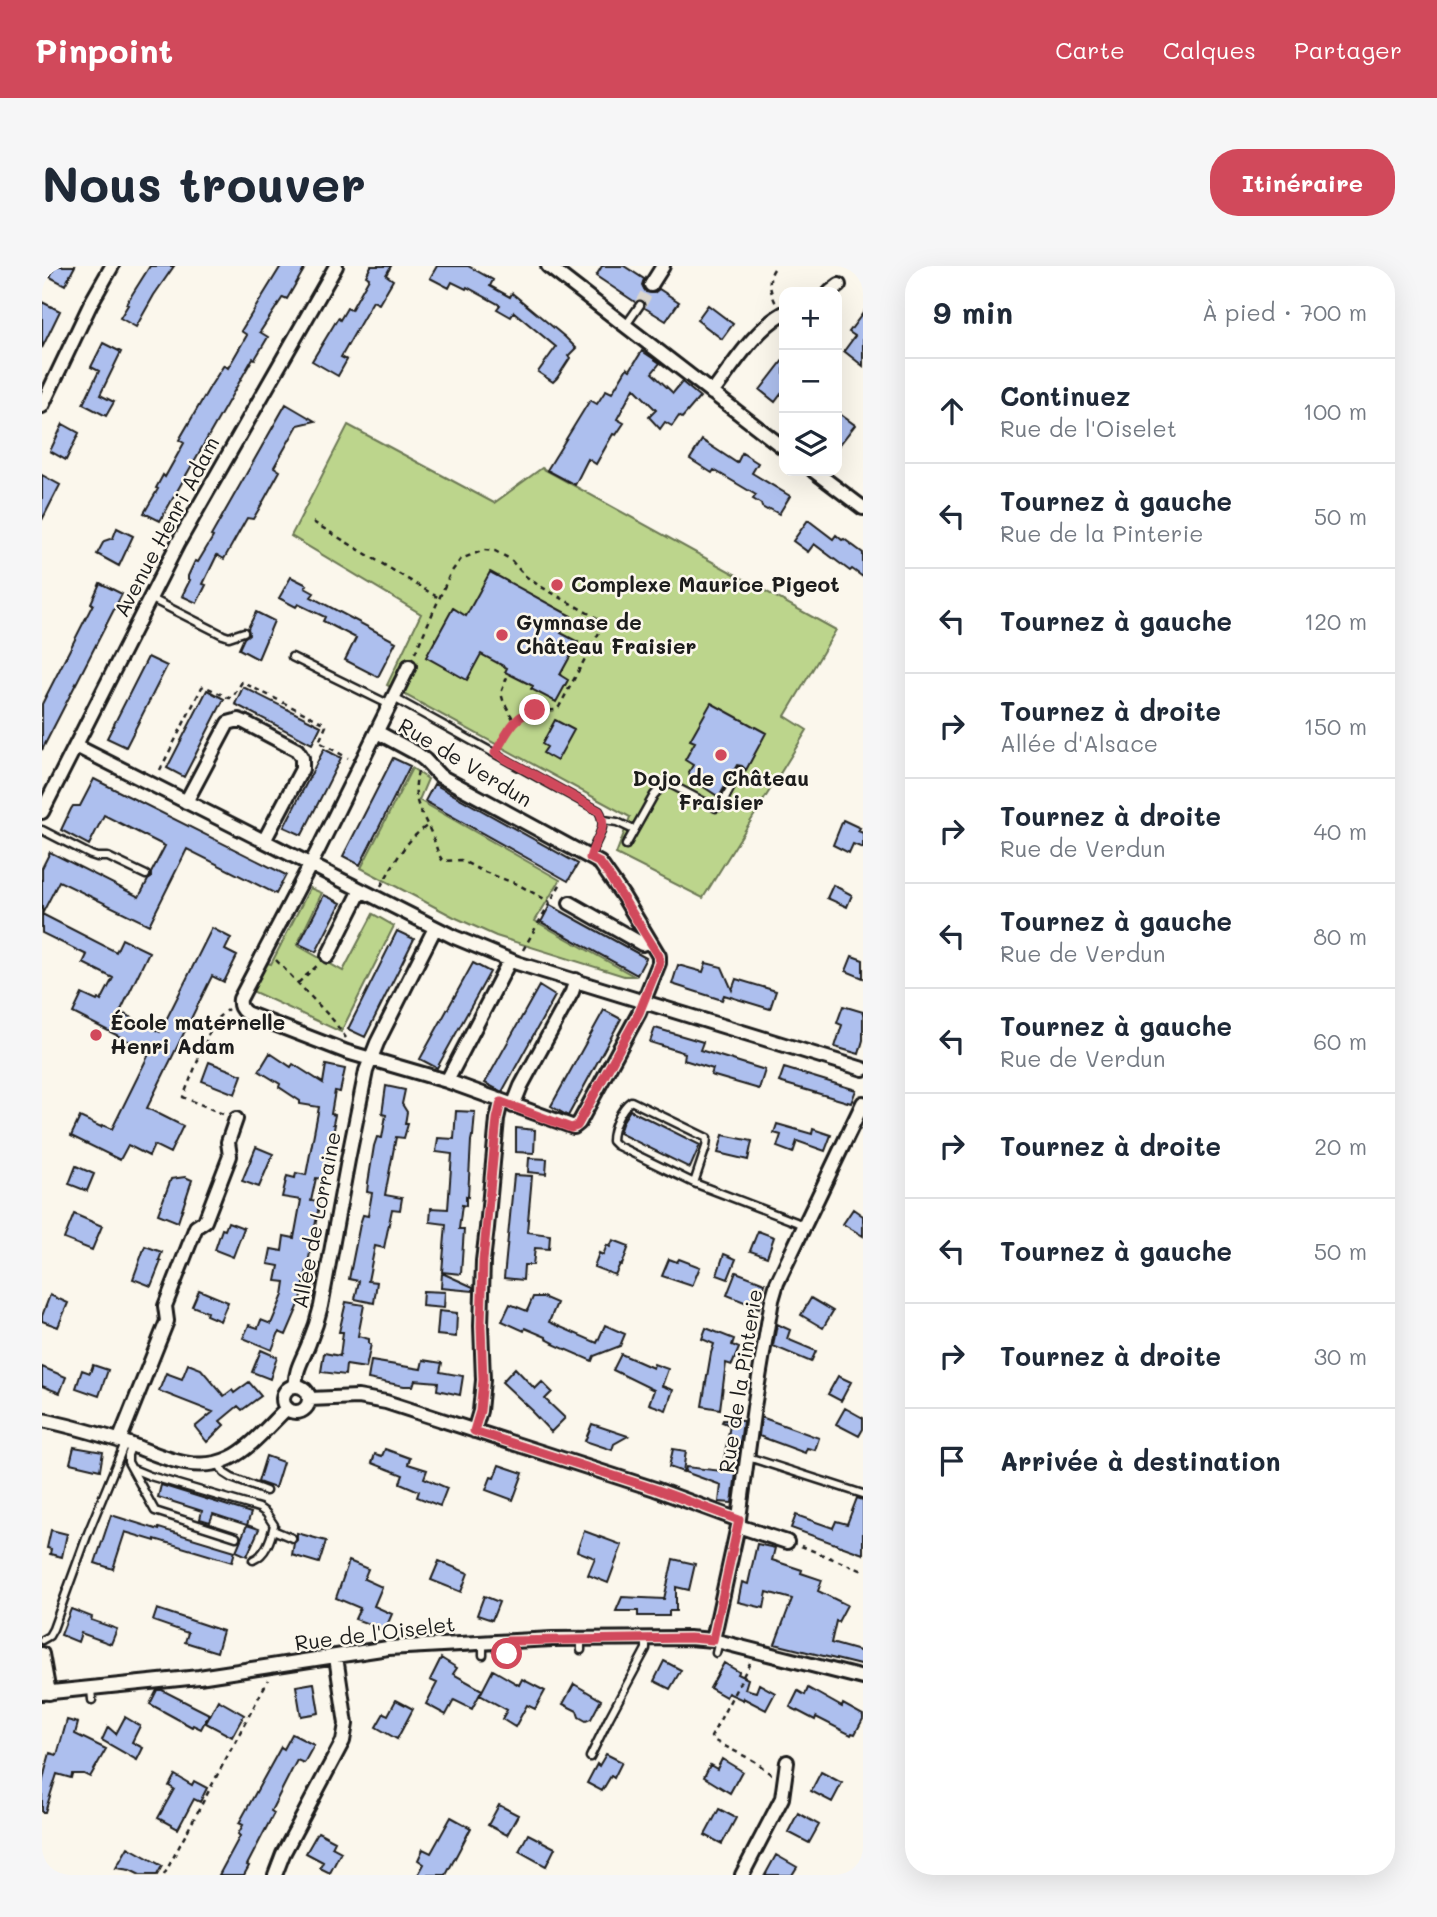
<!DOCTYPE html>
<html lang="fr">
<meta charset="utf-8">
<style>
body{margin:0;font-family:Mali,sans-serif;background:#f6f6f7;color:#1f2937}
.controls{position:absolute;right:21px;top:21px;display:grid;overflow:hidden;border-radius:14px;box-shadow:0 7px 28px #0002}
.controls button{width:63px;height:63px;display:grid;place-items:center;padding:0;border:0;border-bottom:2px solid #e0e1e3;background:#fff;color:#1f2937;font:35px sans-serif}
.stop{position:absolute;width:21px;height:21px;margin:-16px;border:5px solid #d1495b;border-radius:50%;background:#fff}
.stop.end{background:#d1495b;border-color:#fff;box-shadow:0 2px 7px #0008}
.list{margin:0;padding:0;list-style:none}
h2{display:flex;justify-content:space-between;align-items:center;height:91px;margin:0;padding:0 28px;font-size:30px}
h2 small{font-size:23px;font-weight:400;color:#747a83}
.list li{display:grid;grid-template-columns:46px 1fr auto;gap:21px;align-items:center;box-sizing:border-box;height:105px;padding:0 28px;border-top:2px solid #e0e1e3}
.list b{display:block;font-size:26px;white-space:nowrap}
.list p{margin:0;font-size:23px;white-space:nowrap;color:#747a83}
.list em{font-size:23px;font-style:normal;color:#747a83}
.icon{flex:none;width:38px;height:38px;fill:none;stroke:currentColor;stroke-width:2;stroke-linecap:round;stroke-linejoin:round}
.map{position:relative;flex:none;width:821px;height:1609px;overflow:hidden;border-radius:28px}
header{display:flex;align-items:center;gap:42px;box-sizing:border-box;height:98px;padding:0 35px;background:#d1495b;color:#fff}
header strong{font-size:33px}
nav{display:flex;gap:38px;margin-inline-start:auto;font-size:24px}
.intro{display:flex;align-items:center;justify-content:space-between;box-sizing:border-box;height:168px;padding:0 42px}
h1{margin:0;font-size:49px}
.button{padding:18px 32px;border-radius:28px;background:#d1495b;color:#fff;font-size:24px;font-weight:700}
main{display:flex;gap:42px;padding:0 42px}
aside{flex:1;background:#fff;border-radius:28px;box-shadow:0 7px 28px #0002}
.map>svg:first-child{display:block}
</style>
<header>
<strong>Pinpoint</strong>
<nav><a>Carte</a><a>Calques</a><a>Partager</a></nav>
</header>
<div class="intro"><h1>Nous trouver</h1><a class="button">Itinéraire</a></div>
<main>
<div class="map">
<svg width="821" height="1609" viewBox="0 0 821 1609">
<rect width="100%" height="100%" fill="#fbf7ec"/>
<filter id="ink" filterUnits="userSpaceOnUse"><feTurbulence type="fractalNoise" baseFrequency=".0143" numOctaves="2"/><feDisplacementMap in="SourceGraphic" scale="14" xChannelSelector="R" yChannelSelector="G"/><feConvolveMatrix kernelMatrix="1 2 1 2 8 2 1 2 1" color-interpolation-filters="sRGB"/></filter>
<g filter="url(#ink)">
<path fill="#bcd58c" stroke="#6c7854" stroke-width="2" d="M306 159 452 237 500 202 794 364 743 450 765 464 661 632 574 588 588 551 345 419 379 348 249 270Z
M370 502 386 513 377 534 518 614 493 655 592 710H582L454 670 412 651 319 602Z
M268 622 280 627 255 679 301 705 331 648 352 660 299 766 208 724 222 696 229 698Z"/>
<path fill="#adbfee" stroke="#1c1c1c" stroke-width="2" d="M13 0H33L23 19 8 11Z
M108 0H132L112 29 94 61 78 52 86 39 84 38Z
M239 0H264L245 33 241 31 218 66 226 71 213 93 211 92 118 255 102 247 116 223 114 222 121 209 123 211 142 177 137 174 169 119 182 99 186 102 205 69 199 65Z
M329 0H349L344 9 351 14 337 38 331 35 299 91 305 94 296 110 270 95 296 52 298 54 305 42 309 44 327 12 324 10Z
M395 0H426L451 14 448 20 468 31 470 27 523 71 534 82 526 90 528 92 515 112 511 116 496 106 514 81 472 46 469 51 455 43 458 39 425 21 424 23 410 16 407 22 388 12Z
M560 0H582L602 13 600 19 604 26 612 27 617 23 637 36 624 55 603 42V37L601 34 593 36 554 10Z
M0 36 18 45 0 82Z
M666 39 691 58 680 73 655 54Z
M821 47V100L802 85 813 70 807 66Z
M61 77 79 86 58 129 72 136 64 150 41 138 57 105 49 101Z
M600 85 618 97 610 107 631 127 640 116 658 131 640 152 637 150 630 160 623 156 618 163 607 151 614 144 592 122 575 153 582 157 574 169 571 168 554 198 546 193 533 219 505 204 548 134 555 138 564 124 570 127 585 102 588 104Z
M742 93V124L733 136 718 124Z
M244 138 273 155 256 159 232 201 238 205 217 243 211 253 205 252 182 293 175 289 161 318 164 319 155 337 140 330 148 314 146 313V310L153 295 156 296 171 271 169 270Z
M795 146 813 159 795 182Z
M21 158 37 167 24 194 8 185Z
M660 174 695 197 700 187 716 197 710 207 748 230 737 248 728 243 725 244 720 241 719 238 711 233 714 229 672 204 670 207 648 193Z
M0 209 18 219 0 254Z
M766 254 791 273 794 269 800 274 802 273 821 287V311L810 303 808 305 772 278 766 286 751 275Z
M75 262 91 270 77 300 55 288 62 275 71 272Z
M448 306 529 350 519 367 536 376 518 409 526 414 514 436 489 423 491 420 463 406 465 402 439 388 425 414 384 391 411 342 424 350Z
M249 311 265 319 263 322 272 327 269 331 354 376 336 411 303 394 314 372 281 355 283 351 256 338 254 341 237 332Z
M58 317 80 328 0 484V438L51 338 49 337Z
M214 346 232 355 216 393 197 383 202 372 207 368 206 362Z
M106 391 125 400 84 481 65 472Z
M201 421 279 460 270 478 193 438Z
M165 424 182 433 142 511 125 502Z
M669 437 724 467 704 504 700 500 695 499 677 531 648 512 647 506 651 499 643 494 653 476 648 474Z
M513 454 532 464 515 495 501 487 505 481 500 478Z
M282 483 299 492 260 569 242 561Z
M351 492 368 500 318 599 301 590Z
M52 513 244 609 234 628 145 583 107 659 17 615 0 648 74 686 80 673 107 686 78 746 118 766 170 662 189 672 183 684 195 690 182 716 170 710 105 842 141 860 128 887 112 879 107 890 86 879 78 894 29 870 38 851 59 861 60 859 70 863 108 786 31 747 40 728 55 735 56 733 59 735 71 712 41 697 45 689 0 667V602L8 586 97 631 106 614 109 612V607L123 580 62 549 47 579 19 564 29 543 31 540H38Z
M392 518 536 598 526 615 383 535Z
M801 554 818 562 816 565 821 567V582L811 578 807 587 791 579Z
M791 619 810 629 805 641 785 632Z
M282 629 299 637 274 686 257 678Z
M508 639 604 692 595 709 499 656Z
M355 665 372 673 323 771 306 763Z
M810 690 821 694V712L804 705Z
M431 697 448 706 395 802 378 793Z
M664 697 680 701 690 724 694 713 734 725 728 743 682 729 680 734 630 718 636 699 661 706Z
M497 720 513 730 460 826 443 817Z
M801 740 821 746V774L817 788 793 781 800 759 795 757Z
M562 744 579 753 526 850 509 840Z
M613 762 661 776 658 784 723 804 717 823 669 809 671 803 642 794 643 787 608 776Z
M228 787 249 801 251 798 281 817 284 799 303 803 298 826 293 825 289 848 293 849 291 858H293L284 904 281 913 274 912 269 935 277 936 276 945 259 1034 244 1069 237 1066 230 1084 201 1072 207 1059 216 1062 219 1054 229 1058 241 1029 243 1016 234 1015 237 1000 226 998 229 983 240 985 242 970 252 972 259 934 240 931 245 910 253 912 254 907 264 909 277 841 258 838V835L237 821 238 818 217 805Z
M167 796 200 809 193 828 160 815Z
M742 802 814 824 809 837 737 816Z
M344 820 363 824 360 838 365 846 363 858H366L362 872 354 871 343 929 360 932 358 944 350 943 342 982 333 980 326 1015 335 1016 332 1037 313 1033 317 1015 307 1013 318 958 321 949 326 950 330 927 325 926 326 917 332 880 335 871 340 872 344 849 340 848Z
M588 844 658 879 648 902 577 867 581 855Z
M414 845 433 846 431 870H430L429 875 426 931 424 930V940L420 939 417 963H422L419 1008 400 1006 404 958 388 956 389 942 406 943 410 888 394 886 396 872 412 873Z
M735 858 770 868 771 863 789 869 783 885 755 875 751 887 735 881 739 869 732 867Z
M474 862 493 864 492 887 474 886Z
M681 869 710 875 706 894 676 887Z
M214 881 231 888 217 921 200 915Z
M487 892 505 893 504 908 486 906Z
M34 900 52 908 45 925 27 918Z
M472 909 490 910 485 966 508 969 507 983 493 982 491 999H482L481 1014 462 1012Z
M143 911 150 914 136 956 116 948 129 913Z
M811 943 821 950V970L801 958Z
M32 948 60 960 50 984 22 973Z
M186 956 202 962 191 991 173 984 180 963 183 964Z
M716 965 732 971 725 991 708 985Z
M571 974 587 980 580 999 578 998 573 1009 552 1001 557 987 561 989 565 979 568 981Z
M103 980 120 986 117 994 119 995 109 1020 91 1013Z
M682 988 694 993 686 1013 675 1009Z
M627 993 635 996 637 993 658 1001 650 1020 620 1010Z
M694 1006 723 1017 717 1042 685 1029Z
M400 1007 431 1021V1025L399 1022Z
M157 1024 186 1036 178 1055 164 1049 165 1046 150 1040Z
M381 1025 403 1026 402 1042 380 1040Z
M8 1029 26 1037 16 1061 0 1055V1050Z
M491 1031H501L515 1037 507 1056 555 1077 563 1059 583 1068 578 1080 552 1090 550 1095 511 1078 512 1077 504 1073V1071L483 1062 482 1065 460 1055 468 1038 485 1045Z
M769 1032 791 1045 781 1062 759 1049Z
M304 1036 322 1039 316 1070 327 1073V1078H329L324 1102 304 1099 303 1109 279 1106 282 1087 298 1090 301 1066H297Z
M397 1045 415 1047 414 1071 395 1069Z
M735 1058 748 1064 745 1073 774 1085 769 1096 731 1080Z
M664 1062 692 1073 690 1079 697 1082 690 1099 684 1097 678 1143 660 1140 669 1087 672 1078 660 1073Z
M219 1084 235 1091 228 1113 210 1106Z
M579 1088 611 1102 612 1098 626 1103 620 1120 631 1124 624 1144 607 1138 612 1124 571 1104Z
M381 1094 400 1097 398 1106 421 1110 418 1129 395 1124 396 1116 373 1114 371 1120H362L326 1113 329 1095 379 1103Z
M146 1098 159 1103 182 1130 190 1124 192 1127 207 1116 219 1130 200 1144 196 1140 178 1155 182 1159 165 1176 153 1161 171 1146 117 1125 124 1107 140 1113Z
M51 1099 66 1104 57 1130 34 1122 40 1104 48 1107Z
M0 1101 24 1111 18 1127 0 1120Z
M473 1102 493 1123 500 1116 510 1126 503 1133 523 1152 509 1166 490 1146 491 1145 460 1116Z
M796 1110 809 1116 799 1135 786 1128Z
M803 1142 821 1152V1163L817 1170 794 1158Z
M719 1151 777 1172 773 1184 765 1182 763 1187 717 1170Z
M681 1154 701 1155 690 1237 677 1236 679 1219 643 1206 644 1201 680 1205 688 1159 680 1156Z
M550 1158 586 1170 572 1178 570 1184 543 1175Z
M32 1181 61 1186 58 1204 28 1197Z
M343 1183 368 1192 366 1198 385 1204 382 1212 405 1222 398 1240 375 1231 377 1225 358 1217 361 1209 330 1197 333 1188 340 1190Z
M631 1183 644 1185 641 1206 627 1201Z
M224 1190 241 1196 233 1222 216 1216Z
M457 1199 481 1207 471 1234 444 1224 449 1211 452 1212Z
M119 1219 209 1247 205 1259 217 1263 205 1290 194 1285 205 1259 171 1248 168 1256 158 1253 160 1245 116 1231Z
M815 1232 821 1234V1288L749 1262 754 1249 791 1262 794 1255 805 1258Z
M69 1249 117 1264V1262L193 1285 190 1296 113 1273V1275L83 1266 71 1303 53 1297Z
M9 1264 25 1268 20 1291 8 1288 9 1283 5 1282Z
M542 1265 580 1279 566 1317 546 1309 553 1292 535 1285Z
M255 1267 284 1275 277 1297 250 1289 252 1277 255 1274Z
M715 1278 733 1282 730 1294 760 1304 759 1307 780 1314 776 1325 805 1339 796 1356 794 1355 789 1377 821 1386V1394L818 1399 733 1378 750 1333 725 1326 722 1342 696 1336 700 1316 706 1318Z
M631 1293 653 1298 647 1324 634 1321V1345H627V1350H596V1345H574L580 1331 622 1333Z
M307 1295 326 1303 322 1313 340 1321 332 1340 350 1348 343 1364 313 1353 318 1342 294 1332Z
M397 1295 426 1307 419 1326 389 1314Z
M442 1330 457 1336 450 1354 435 1349Z
M29 1343 50 1351 49 1354 75 1363 69 1378 39 1367 36 1376 19 1369Z
M115 1343 181 1365 175 1386 143 1376 146 1367 111 1355Z
M399 1392 415 1402 411 1408 440 1424 430 1443 412 1434 404 1449 384 1438 395 1417 388 1414Z
M622 1395 639 1404 628 1423 612 1415Z
M682 1397 697 1406 696 1408 706 1413 703 1423 714 1426 717 1418 733 1427 724 1444 701 1432V1434L686 1427 684 1431 668 1422Z
M451 1404 477 1419 480 1413 503 1425 493 1443 485 1439 473 1461 460 1453 465 1444 438 1429Z
M272 1417 277 1447 259 1450 254 1420Z
M532 1418 559 1434 549 1453 544 1455 537 1451 535 1445 521 1438Z
M766 1422 800 1441 801 1438 821 1449V1453L813 1468 810 1467 809 1469 774 1451 773 1454 748 1441 756 1425 763 1429Z
M115 1424H120L167 1448 159 1463 151 1459 150 1461 108 1438Z
M176 1434 202 1449 190 1471 164 1457Z
M354 1434 371 1443 355 1473 334 1461 342 1447 346 1449Z
M83 1451 98 1460 90 1476 101 1482 95 1494 60 1474 66 1461 74 1468Z
M25 1454 36 1457 33 1468 64 1483 48 1511 42 1508H30L29 1512 15 1508 3 1546H0V1518L3 1505 8 1487 15 1489Z
M250 1468 272 1479 262 1497 255 1494 229 1545 232 1547 205 1599 207 1600 202 1609H177L198 1570 196 1568 201 1559 197 1557 239 1481 242 1483Z
M564 1488 580 1496 572 1512 569 1510 560 1525 545 1517 555 1498 557 1500Z
M680 1493 700 1505 688 1527 662 1511 668 1499 675 1503Z
M779 1506 800 1517 790 1536 769 1525Z
M133 1509 150 1519 152 1515 165 1522 158 1536 152 1533 136 1563 116 1552 132 1523 127 1520Z
M457 1539 476 1549 465 1569 446 1559Z
M677 1543 694 1552 680 1578 663 1569Z
M756 1547 777 1559 767 1577 746 1566Z
M409 1551 429 1562 404 1609H376L382 1598 376 1594 381 1583 389 1587Z
M276 1566 293 1575 290 1581 299 1586 288 1607 278 1602 281 1596 264 1587Z
M486 1568 513 1582 504 1600 477 1585Z
M86 1581 120 1600 115 1609H98L88 1604 74 1602Z
M734 1589 755 1601 750 1609H723Z"/>
<g fill="none" stroke-linecap="round" stroke-linejoin="round">
<path stroke="#dad6cd" stroke-width="12" stroke-dasharray="12 6" stroke-linecap="butt" d="M598 39 609 19"/>
<defs>
<path id="service" d="M584 59 598 39
M108 332 181 369 187 371 202 366
M250 391 348 439
M352 432 557 545C567 562 553 573 548 591
M562 554 575 556 592 564
M0 564 49 589 55 591H66L104 609
M584 579 612 529 623 517 630 519 674 542 679 540 697 505
M652 917 664 881 665 872 589 835C579 842 570 862 570 875L574 879 652 917 754 956 761 960
M90 1179 86 1189V1196L113 1245 194 1271
M706 1191 821 1228
M176 1197 182 1207 190 1212 224 1225
M91 1203 108 1210 217 1242 224 1247 232 1259C229 1273 224 1289 211 1294
M231 1264 250 1272
M0 1374 7 1370 11 1363 46 1267 83 1177
M465 1375V1388
M441 1376V1389
M539 1384V1373
M674 1387 677 1375
M49 1423 50 1434
M548 1491 567 1452 604 1383V1372"/>
<path id="minor" d="M506 0 742 182
M609 19 621 0
M788 26 797 19
M670 127C691 100 712 64 742 47
M0 140 49 37 70 0
M772 205 821 242
M335 466 374 487 383 494 398 510 558 597 581 630 617 690V697L597 747 537 857 532 861 405 815 305 786 204 747C199 743 197 740 198 733L275 586 367 400
M34 480 412 671 475 697 821 803
M144 536 186 457 197 454 202 456 255 484 260 492V503L222 575
M0 546 136 277 294 0
M528 637 600 678 608 675
M286 690 319 624
M405 815 468 694
M471 840 479 820 530 726 534 714
M241 1133a13 13 0 1 1 26 0a13 13 0 1 1-26 0Z
M254 1120C252 1105 262 1091 267 1077 272 1065 276 1053 279 1040L306 894 324 805 335 777 393 662
M267 1133 316 1131 344 1136 613 1223 697 1254
M0 1154C26 1159 53 1167 79 1175 114 1187 151 1210 188 1192 208 1183 229 1157 245 1142
M432 1165 438 1145 441 1114 439 1060 441 995 445 962 455 853 459 836
M77 1175 125 1055 123 1040 154 961 163 955 188 890 186 876 194 853
M696 1260 745 1276
M671 1374 696 1260 712 1141 730 1034 735 1017 821 837
M0 1388 7 1427
M0 1427 157 1411 346 1382 510 1373 647 1372 671 1374 821 1412
M233 1609 241 1588 301 1475 304 1458 294 1391
M700 1609 740 1532 745 1496"/>
</defs>
<use href="#service" stroke="#1c1c1c" stroke-width="11"/>
<use href="#minor" stroke="#1c1c1c" stroke-width="18"/>
<path stroke="#1c1c1c" stroke-width="2.5" stroke-dasharray="5 5" stroke-linecap="butt" d="M732 3C724 15 729 26 734 38
M271 256 397 332
M373 387 408 308 419 293 442 284 453 285 468 293 482 309 496 319 553 351 558 357 559 363 517 441 514 444 486 446 471 457
M458 479 471 457 470 451 461 434 459 427 465 411
M118 504 160 421 162 420 187 432H190L200 416 282 457 284 460 277 476 306 492
M376 505C369 537 379 543 390 569 394 578 395 588 401 595L419 594 440 605 475 618 508 636
M339 620C352 598 363 574 385 560
M481 684 519 617
M234 694 291 754 304 772
M256 717 277 698
M181 848 141 831 172 755 186 743
M759 1280 821 1305
M708 1397 669 1471 671 1474 714 1496 731 1510
M122 1609 226 1414"/>
<use href="#service" stroke="#fbf7ec" stroke-width="6"/>
<use href="#minor" stroke="#fbf7ec" stroke-width="12"/>
</g>
</g>
<g fill="none" stroke-linecap="round" stroke-linejoin="round" filter="url(#ink)">
<path stroke="#d1495b" stroke-width="9" d="M465 1388V1375L648 1372 671 1374 697 1254 613 1223 432 1165 438 1145 441 1114 439 1060 441 995 455 853 459 836 529 862 535 860 597 747 617 697V690L564 605 558 597 548 592C553 573 567 561 557 545L453 487C464 470 471 449 493 444"/>
</g>
<g fill="#d1495b" stroke="#fbf7ec" stroke-width="2.5">
<circle cx="515" cy="319" r="7"/>
<circle cx="460" cy="369" r="7"/>
<circle cx="679" cy="489" r="7"/>
<circle cx="54" cy="769" r="7"/>
</g>
<g text-anchor="middle" stroke-width="5" stroke-linejoin="round" paint-order="stroke">
<g font-size="21" fill="#1c1c1c" stroke="#fbf7ec">
<text transform="translate(125 261) rotate(-62)" y="7">Avenue Henri Adam</text>
<text transform="translate(423 497) rotate(31)" y="7">Rue de Verdun</text>
<text transform="translate(275 954) rotate(-79)" y="7">Allée de Lorraine</text>
<text transform="translate(699 1115) rotate(-81)" y="7">Rue de la Pinterie</text>
<text transform="translate(333 1368) rotate(-7)" y="7">Rue de l'Oiselet</text>
</g>
<g font-size="21" font-weight="bold" fill="#1c1c1c" stroke="#fbf7ec" text-anchor="start">
<text x="529" y="326">Complexe Maurice Pigeot</text>
<text x="474" y="364">Gymnase de<tspan x="474" dy="24">Château Fraisier</tspan></text>
<text x="679" y="520" text-anchor="middle">Dojo de Château<tspan x="679" dy="24">Fraisier</tspan></text>
<text x="68" y="764">École maternelle<tspan x="68" dy="24">Henri Adam</tspan></text>
</g>
</g>
</svg>
<div class="controls">
<button>+</button>
<button>−</button>
<button><svg class="icon" aria-label="layers" viewBox="0 0 24 24"><path d="M12 4l9 5-9 5-9-5zM3 14l9 5 9-5"/></svg></button>
</div>
<div class="stop" style="left:465px;top:1388px"></div>
<div class="stop end" style="left:493px;top:444px"></div>
</div>
<aside>
<h2>9 min<small>À pied · 700 m</small></h2>
<ul class="list">
<li><svg class="icon" aria-label="ahead" viewBox="0 0 24 24"><path d="M12 20V5M6 11l6-6 6 6"/></svg><div><b>Continuez</b><p>Rue de l'Oiselet</p></div><em>100 m</em></li>
<li><svg class="icon" aria-label="left" viewBox="0 0 24 24"><path d="M17 20v-9H6M10 6l-5 5 5 5"/></svg><div><b>Tournez à gauche</b><p>Rue de la Pinterie</p></div><em>50 m</em></li>
<li><svg class="icon" aria-label="left" viewBox="0 0 24 24"><path d="M17 20v-9H6M10 6l-5 5 5 5"/></svg><div><b>Tournez à gauche</b></div><em>120 m</em></li>
<li><svg class="icon" aria-label="right" viewBox="0 0 24 24"><path d="M7 20v-9h11M14 6l5 5-5 5"/></svg><div><b>Tournez à droite</b><p>Allée d'Alsace</p></div><em>150 m</em></li>
<li><svg class="icon" aria-label="right" viewBox="0 0 24 24"><path d="M7 20v-9h11M14 6l5 5-5 5"/></svg><div><b>Tournez à droite</b><p>Rue de Verdun</p></div><em>40 m</em></li>
<li><svg class="icon" aria-label="left" viewBox="0 0 24 24"><path d="M17 20v-9H6M10 6l-5 5 5 5"/></svg><div><b>Tournez à gauche</b><p>Rue de Verdun</p></div><em>80 m</em></li>
<li><svg class="icon" aria-label="left" viewBox="0 0 24 24"><path d="M17 20v-9H6M10 6l-5 5 5 5"/></svg><div><b>Tournez à gauche</b><p>Rue de Verdun</p></div><em>60 m</em></li>
<li><svg class="icon" aria-label="right" viewBox="0 0 24 24"><path d="M7 20v-9h11M14 6l5 5-5 5"/></svg><div><b>Tournez à droite</b></div><em>20 m</em></li>
<li><svg class="icon" aria-label="left" viewBox="0 0 24 24"><path d="M17 20v-9H6M10 6l-5 5 5 5"/></svg><div><b>Tournez à gauche</b></div><em>50 m</em></li>
<li><svg class="icon" aria-label="right" viewBox="0 0 24 24"><path d="M7 20v-9h11M14 6l5 5-5 5"/></svg><div><b>Tournez à droite</b></div><em>30 m</em></li>
<li><svg class="icon" aria-label="arrive" viewBox="0 0 24 24"><path d="M6 21V4h12l-3 4 3 4H6"/></svg><div><b>Arrivée à destination</b></div></li>
</ul>
</aside>
</main>
